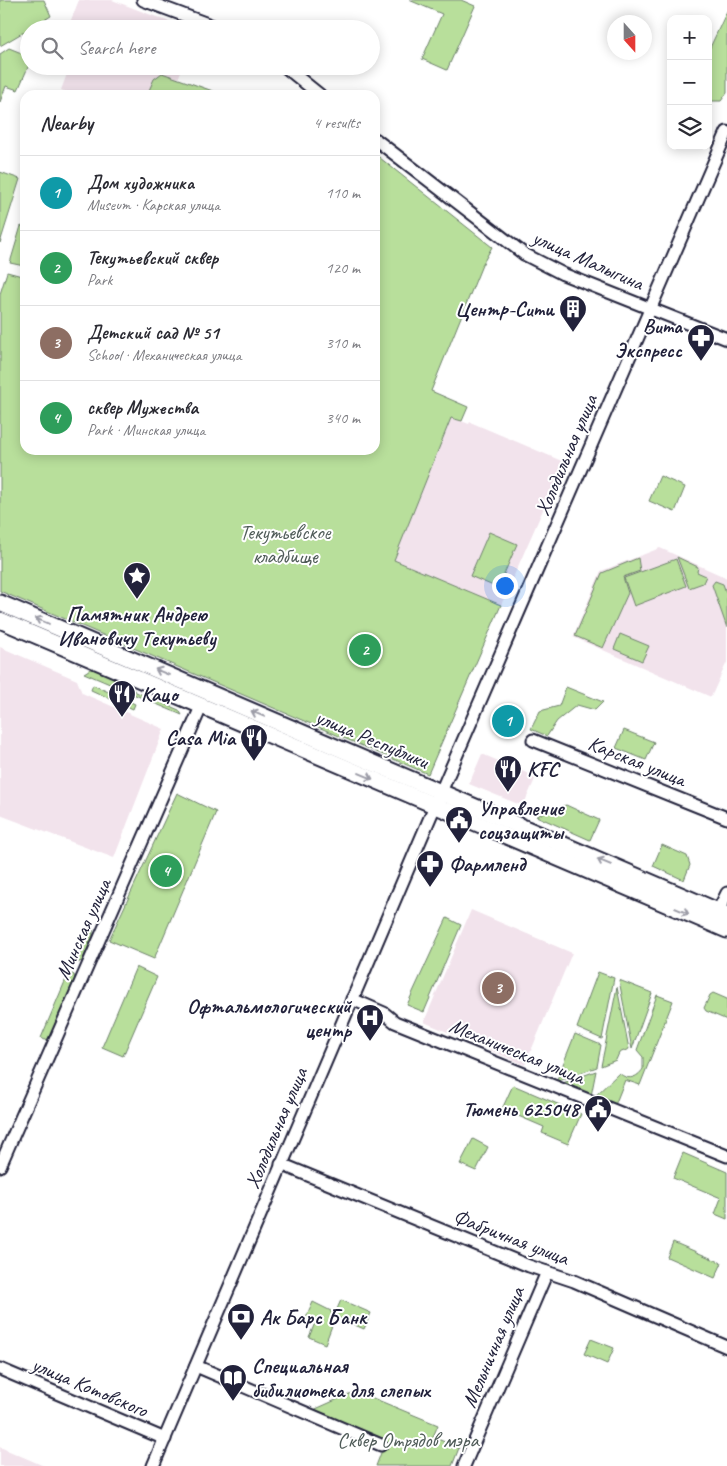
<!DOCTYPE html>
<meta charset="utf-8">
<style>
body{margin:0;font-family:Caveat,sans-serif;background:#f2f2f3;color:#2b2b33}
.controls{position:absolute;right:15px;top:15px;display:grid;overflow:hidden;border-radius:10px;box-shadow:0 2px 12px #0003}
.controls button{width:45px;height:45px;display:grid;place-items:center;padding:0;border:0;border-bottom:1px solid #e1e1e2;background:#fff;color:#2b2b33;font:25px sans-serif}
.compass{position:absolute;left:607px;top:15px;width:45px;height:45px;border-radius:50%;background:#fff;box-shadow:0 2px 12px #0003;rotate:159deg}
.you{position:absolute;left:504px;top:585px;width:18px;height:18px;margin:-12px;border:4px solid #fff;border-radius:50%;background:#1a73e8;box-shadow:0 0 0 8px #1a73e833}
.badge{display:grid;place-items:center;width:32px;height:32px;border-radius:50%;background:#0f766e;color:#fff;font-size:16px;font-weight:700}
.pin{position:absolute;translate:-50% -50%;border:2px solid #fff;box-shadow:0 1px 5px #0006}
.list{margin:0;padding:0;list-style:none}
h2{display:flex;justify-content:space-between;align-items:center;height:65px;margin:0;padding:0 20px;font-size:21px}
h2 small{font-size:16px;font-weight:400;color:#7c7c81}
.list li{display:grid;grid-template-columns:32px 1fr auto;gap:15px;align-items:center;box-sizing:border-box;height:75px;padding:0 20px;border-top:1px solid #e1e1e2}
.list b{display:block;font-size:19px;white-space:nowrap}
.list p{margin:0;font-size:16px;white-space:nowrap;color:#7c7c81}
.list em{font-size:16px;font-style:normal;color:#7c7c81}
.icon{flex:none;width:28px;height:28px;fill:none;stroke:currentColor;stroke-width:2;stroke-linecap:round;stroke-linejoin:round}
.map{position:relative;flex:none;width:727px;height:1466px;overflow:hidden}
.search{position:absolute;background:#fff;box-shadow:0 2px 12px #0003;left:20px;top:20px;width:360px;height:55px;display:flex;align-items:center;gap:12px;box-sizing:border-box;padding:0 18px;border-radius:28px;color:#7c7c81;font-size:19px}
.panel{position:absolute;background:#fff;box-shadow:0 2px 12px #0003;left:20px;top:90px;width:360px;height:365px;border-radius:15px}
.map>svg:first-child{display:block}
</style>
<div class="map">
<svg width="727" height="1466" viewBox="0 0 727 1466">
<rect width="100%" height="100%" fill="#fff"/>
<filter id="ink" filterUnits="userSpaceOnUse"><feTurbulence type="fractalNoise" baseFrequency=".02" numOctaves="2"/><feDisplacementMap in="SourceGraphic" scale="10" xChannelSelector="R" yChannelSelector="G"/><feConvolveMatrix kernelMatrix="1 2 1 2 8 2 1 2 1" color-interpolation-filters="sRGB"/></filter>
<g filter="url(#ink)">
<g fill="#f2e3ec">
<path d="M79,0H112L188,29H78L69,25Z"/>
<path d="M70,66H183L178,79L162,73L154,79L147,95H76L61,90Z"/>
<path d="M451,417L469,424L470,422L564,462L501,605L394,560Z"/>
<path d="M660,548L727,578V662L711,697L573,637L601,571Z"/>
<path d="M0,647L77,680L82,693L164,729L114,858L0,815Z"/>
<path d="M482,754L536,777L523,806L469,784Z"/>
<path d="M471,910L572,953L525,1065L424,1022Z"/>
<path d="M0,1447L44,1466H0Z"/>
</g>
<g fill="#b8df9b" stroke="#6d806b">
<path d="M0,0H44L51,16L0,46Z"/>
<path d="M409,0H461L475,6L447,70L422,59L442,14Z"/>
<path d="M727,11V93L721,101H709L708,52Z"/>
<path d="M9,48L29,56V65L18,90L6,86L0,102V54Z"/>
<path d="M162,73L224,95H147L154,79Z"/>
<path d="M375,154L492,247L482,265L431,391L468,407L462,421L451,418L394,560L501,605L428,774L0,591V294L7,272L22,276L24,266L10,263L21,226L25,228V450H375Z"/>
<path d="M0,172L20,179L0,243Z"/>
<path d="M660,476L685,487L675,512L649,501Z"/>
<path d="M489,532L517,544L498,588L470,576Z"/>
<path d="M677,557L698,567L697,572L706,576L703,583L689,588Z"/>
<path d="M638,558L640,571L623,577L628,593L603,648L575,636L602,573Z"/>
<path d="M676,559L686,586L634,606L624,578Z"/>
<path d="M715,581L723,584L727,595V628L712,585Z"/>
<path d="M620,634L649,646L642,661L614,649Z"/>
<path d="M92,668L126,683L136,692L179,710L182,715L84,673Z"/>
<path d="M93,685L135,704L133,709L91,690Z"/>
<path d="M566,687L603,702L595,710L577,705L557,721L547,736L531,729L540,711L559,706Z"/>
<path d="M624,730L654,742L646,760L616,748Z"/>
<path d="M177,793L216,812L154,959L109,940Z"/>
<path d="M566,805L599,820L590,840L536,816Z"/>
<path d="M662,845L687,856L690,865L684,880L653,866Z"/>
<path d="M447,918L461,925L424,1012L407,1005Z"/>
<path d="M89,926L93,929V935L82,961L77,963L74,961Z"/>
<path d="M136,967L157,977L123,1056L102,1047Z"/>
<path d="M69,972L74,975L75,980L50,1038L45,1040L41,1038Z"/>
<path d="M598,972L614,978L602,1039L577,1028Z"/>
<path d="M619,980L652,993L632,1049Z"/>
<path d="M617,987L629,1049L619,1053L616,1060L601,1066Z"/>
<path d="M713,993L727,999V1020L706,1011L704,1008L710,995Z"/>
<path d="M657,995L673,1001L640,1085L625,1080L615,1105L594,1097L619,1073C628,1081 637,1078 643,1069V1057L637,1050Z"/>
<path d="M575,1034L601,1045L597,1067L556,1082Z"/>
<path d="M596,1071L591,1096L560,1084Z"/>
<path d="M513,1085L581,1114L568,1144L542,1133L544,1127L502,1109Z"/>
<path d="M473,1139L488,1147L476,1171L460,1164Z"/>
<path d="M683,1153L727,1172V1219L715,1214L721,1198L673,1178Z"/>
<path d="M673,1242L722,1263L715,1278L667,1257Z"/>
<path d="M341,1300L371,1313L364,1329L334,1316Z"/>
<path d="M313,1302L331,1311L333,1323L325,1344L309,1337L315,1323L306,1318Z"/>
<path d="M591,1339L614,1348L607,1364L584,1354Z"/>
<path d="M356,1391L438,1425L433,1437L459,1448L452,1466H376L384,1445L309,1412Z"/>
</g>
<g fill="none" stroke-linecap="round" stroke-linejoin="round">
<defs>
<g id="minor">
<path d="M143,0L221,29"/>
<path d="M284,66L320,95"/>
<path d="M375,139L524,254L563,274L727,339"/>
<path d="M533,740L727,818"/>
<path d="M718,911L727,893"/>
<path d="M352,999L384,1013L395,1022L727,1156"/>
<path d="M281,1164L529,1266L574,1281L727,1347"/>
<path d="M0,1166L201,707"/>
<path d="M196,1366L381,1445"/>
<path d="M0,1369L165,1439"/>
<path d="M153,1466L449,773L727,132"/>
<path d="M464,1466L547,1272"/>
</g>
<g id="major">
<path d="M0,603L727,915"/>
<path d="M0,620L727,930"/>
</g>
</defs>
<use href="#minor" stroke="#22223b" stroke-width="15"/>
<use href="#major" stroke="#22223b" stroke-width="19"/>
<use href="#minor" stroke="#fff" stroke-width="11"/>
<use href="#major" stroke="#fff" stroke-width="15"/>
</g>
<defs><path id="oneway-shaft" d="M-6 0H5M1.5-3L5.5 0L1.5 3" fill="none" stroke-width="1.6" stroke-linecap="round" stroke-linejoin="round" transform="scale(1.25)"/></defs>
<g stroke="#9c9ca7">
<use href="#oneway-shaft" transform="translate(42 621) rotate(-157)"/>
<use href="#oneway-shaft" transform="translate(162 672) rotate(-157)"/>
<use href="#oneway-shaft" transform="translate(258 714) rotate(-157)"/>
<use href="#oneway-shaft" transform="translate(366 776) rotate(23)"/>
<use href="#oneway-shaft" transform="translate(604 862) rotate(-157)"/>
<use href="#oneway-shaft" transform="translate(682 911) rotate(23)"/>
</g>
</g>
<defs>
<symbol id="building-pin" viewBox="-11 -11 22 30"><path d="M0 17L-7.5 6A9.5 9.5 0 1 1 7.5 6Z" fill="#22223b" stroke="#fff"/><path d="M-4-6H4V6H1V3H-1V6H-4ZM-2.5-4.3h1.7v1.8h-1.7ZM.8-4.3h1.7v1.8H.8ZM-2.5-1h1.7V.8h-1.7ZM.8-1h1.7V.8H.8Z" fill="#fff"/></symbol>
<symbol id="pharmacy-pin" viewBox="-11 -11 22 30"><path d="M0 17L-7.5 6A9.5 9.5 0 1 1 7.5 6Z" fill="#22223b" stroke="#fff"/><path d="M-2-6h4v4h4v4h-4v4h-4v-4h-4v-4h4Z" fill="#fff"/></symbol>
<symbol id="sight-pin" viewBox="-11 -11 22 30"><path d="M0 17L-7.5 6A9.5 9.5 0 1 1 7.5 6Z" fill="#22223b" stroke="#fff"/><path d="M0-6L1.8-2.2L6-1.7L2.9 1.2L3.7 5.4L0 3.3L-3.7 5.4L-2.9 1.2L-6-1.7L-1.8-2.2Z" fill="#fff"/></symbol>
<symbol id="restaurant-pin" viewBox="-11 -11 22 30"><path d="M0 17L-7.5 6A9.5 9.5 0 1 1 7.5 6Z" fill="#22223b" stroke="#fff"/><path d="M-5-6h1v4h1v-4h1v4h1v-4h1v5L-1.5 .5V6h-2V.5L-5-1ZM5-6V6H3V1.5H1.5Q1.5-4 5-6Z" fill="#fff"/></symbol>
<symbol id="civic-pin" viewBox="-11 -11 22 30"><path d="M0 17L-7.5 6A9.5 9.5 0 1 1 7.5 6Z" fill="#22223b" stroke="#fff"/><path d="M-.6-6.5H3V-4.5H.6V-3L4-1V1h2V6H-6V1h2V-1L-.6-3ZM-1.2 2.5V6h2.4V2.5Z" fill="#fff"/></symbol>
<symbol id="hospital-pin" viewBox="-11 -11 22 30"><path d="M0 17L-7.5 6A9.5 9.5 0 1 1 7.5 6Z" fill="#22223b" stroke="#fff"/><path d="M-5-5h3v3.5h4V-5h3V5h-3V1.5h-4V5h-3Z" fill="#fff"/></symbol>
<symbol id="bank-pin" viewBox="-11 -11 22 30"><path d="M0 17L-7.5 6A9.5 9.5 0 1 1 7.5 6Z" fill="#22223b" stroke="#fff"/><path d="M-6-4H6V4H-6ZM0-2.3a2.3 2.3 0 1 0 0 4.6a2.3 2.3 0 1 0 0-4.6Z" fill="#fff"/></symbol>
<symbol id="library-pin" viewBox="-11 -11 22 30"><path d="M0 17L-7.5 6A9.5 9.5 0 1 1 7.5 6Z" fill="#22223b" stroke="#fff"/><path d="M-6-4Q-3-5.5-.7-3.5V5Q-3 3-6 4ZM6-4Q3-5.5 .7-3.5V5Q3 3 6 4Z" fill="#fff"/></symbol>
</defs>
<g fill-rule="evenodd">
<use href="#building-pin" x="557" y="293" width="32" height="43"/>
<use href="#pharmacy-pin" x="685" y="322" width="32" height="43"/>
<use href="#sight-pin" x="121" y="560" width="32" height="43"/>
<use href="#restaurant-pin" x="106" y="678" width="32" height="43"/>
<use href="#restaurant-pin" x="238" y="722" width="32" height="43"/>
<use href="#restaurant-pin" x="492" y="753" width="32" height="43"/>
<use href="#civic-pin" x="443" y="804" width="32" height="43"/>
<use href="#pharmacy-pin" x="414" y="848" width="32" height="43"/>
<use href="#hospital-pin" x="354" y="1002" width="32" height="43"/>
<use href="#civic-pin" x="582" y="1093" width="32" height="43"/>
<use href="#bank-pin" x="225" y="1301" width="32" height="43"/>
<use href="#library-pin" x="217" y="1362" width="32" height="43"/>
</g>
<g text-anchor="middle" stroke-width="4" stroke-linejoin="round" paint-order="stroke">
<g font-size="21" fill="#22223b" stroke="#fff">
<text transform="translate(588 260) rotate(24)" y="7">улица Малыгина</text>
<text transform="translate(566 455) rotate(-67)" y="7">Холодильная улица</text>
<text transform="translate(372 739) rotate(23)" y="7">улица Республики</text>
<text transform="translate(637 761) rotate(22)" y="7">Карская улица</text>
<text transform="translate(83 929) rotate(-66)" y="7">Минская улица</text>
<text transform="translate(517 1051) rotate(22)" y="7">Механическая улица</text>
<text transform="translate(276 1128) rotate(-67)" y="7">Холодильная улица</text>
<text transform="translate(511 1237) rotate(21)" y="7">Фабричная улица</text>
<text transform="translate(493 1347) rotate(-67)" y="7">Мельничная улица</text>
<text transform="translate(90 1387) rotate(23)" y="7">улица Котовского</text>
</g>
<g font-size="21" font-weight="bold" fill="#22223b" stroke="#fff" text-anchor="start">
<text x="554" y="316" text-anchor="end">Центр-Сити</text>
<text x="682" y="333" text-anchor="end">Вита<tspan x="682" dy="24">Экспресс</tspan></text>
<text x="137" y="621" text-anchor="middle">Памятник Андрею<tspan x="137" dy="24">Ивановичу Текутьеву</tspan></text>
<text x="141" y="701">Кацо</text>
<text x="235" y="745" text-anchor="end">Casa Mia</text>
<text x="527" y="776">KFC</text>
<text x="478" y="815">Управление<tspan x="478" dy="24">соцзащиты</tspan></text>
<text x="449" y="871">Фармленд</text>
<text x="351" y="1013" text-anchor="end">Офтальмологический<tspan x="351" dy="24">центр</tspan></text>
<text x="579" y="1116" text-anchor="end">Тюмень 625048</text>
<text x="260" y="1324">Ак Барс Банк</text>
<text x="252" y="1373">Специальная<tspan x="252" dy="24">бибилиотека для слепых</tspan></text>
</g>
<g font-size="21" fill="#4f5b58" stroke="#fff">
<text x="285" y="539">Текутьевское<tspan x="285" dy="24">кладбище</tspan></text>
<text x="408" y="1447">Сквер Отрядов мэра</text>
</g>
</g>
</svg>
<div class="controls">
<button>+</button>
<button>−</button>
<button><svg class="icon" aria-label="layers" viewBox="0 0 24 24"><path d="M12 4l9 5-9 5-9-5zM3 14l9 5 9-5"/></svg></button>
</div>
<svg class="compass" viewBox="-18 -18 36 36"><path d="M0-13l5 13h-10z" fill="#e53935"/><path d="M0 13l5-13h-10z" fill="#7c7c81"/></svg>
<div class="you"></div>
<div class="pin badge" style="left:508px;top:721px;background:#0f9aa8">1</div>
<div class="pin badge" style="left:365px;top:650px;background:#2e9e5b">2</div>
<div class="pin badge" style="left:498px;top:988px;background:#8d6e63">3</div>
<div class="pin badge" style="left:166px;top:871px;background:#2e9e5b">4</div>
<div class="search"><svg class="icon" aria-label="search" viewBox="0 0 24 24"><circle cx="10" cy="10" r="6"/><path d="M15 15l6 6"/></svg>Search here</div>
<section class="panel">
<h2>Nearby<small>4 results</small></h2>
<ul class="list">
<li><span class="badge" style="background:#0f9aa8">1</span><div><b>Дом художника</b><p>Museum · Карская улица</p></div><em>110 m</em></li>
<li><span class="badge" style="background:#2e9e5b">2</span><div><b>Текутьевский сквер</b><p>Park</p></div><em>120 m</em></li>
<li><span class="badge" style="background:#8d6e63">3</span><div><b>Детский сад № 51</b><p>School · Механическая улица</p></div><em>310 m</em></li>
<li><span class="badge" style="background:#2e9e5b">4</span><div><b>сквер Мужества</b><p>Park · Минская улица</p></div><em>340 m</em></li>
</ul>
</section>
</div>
